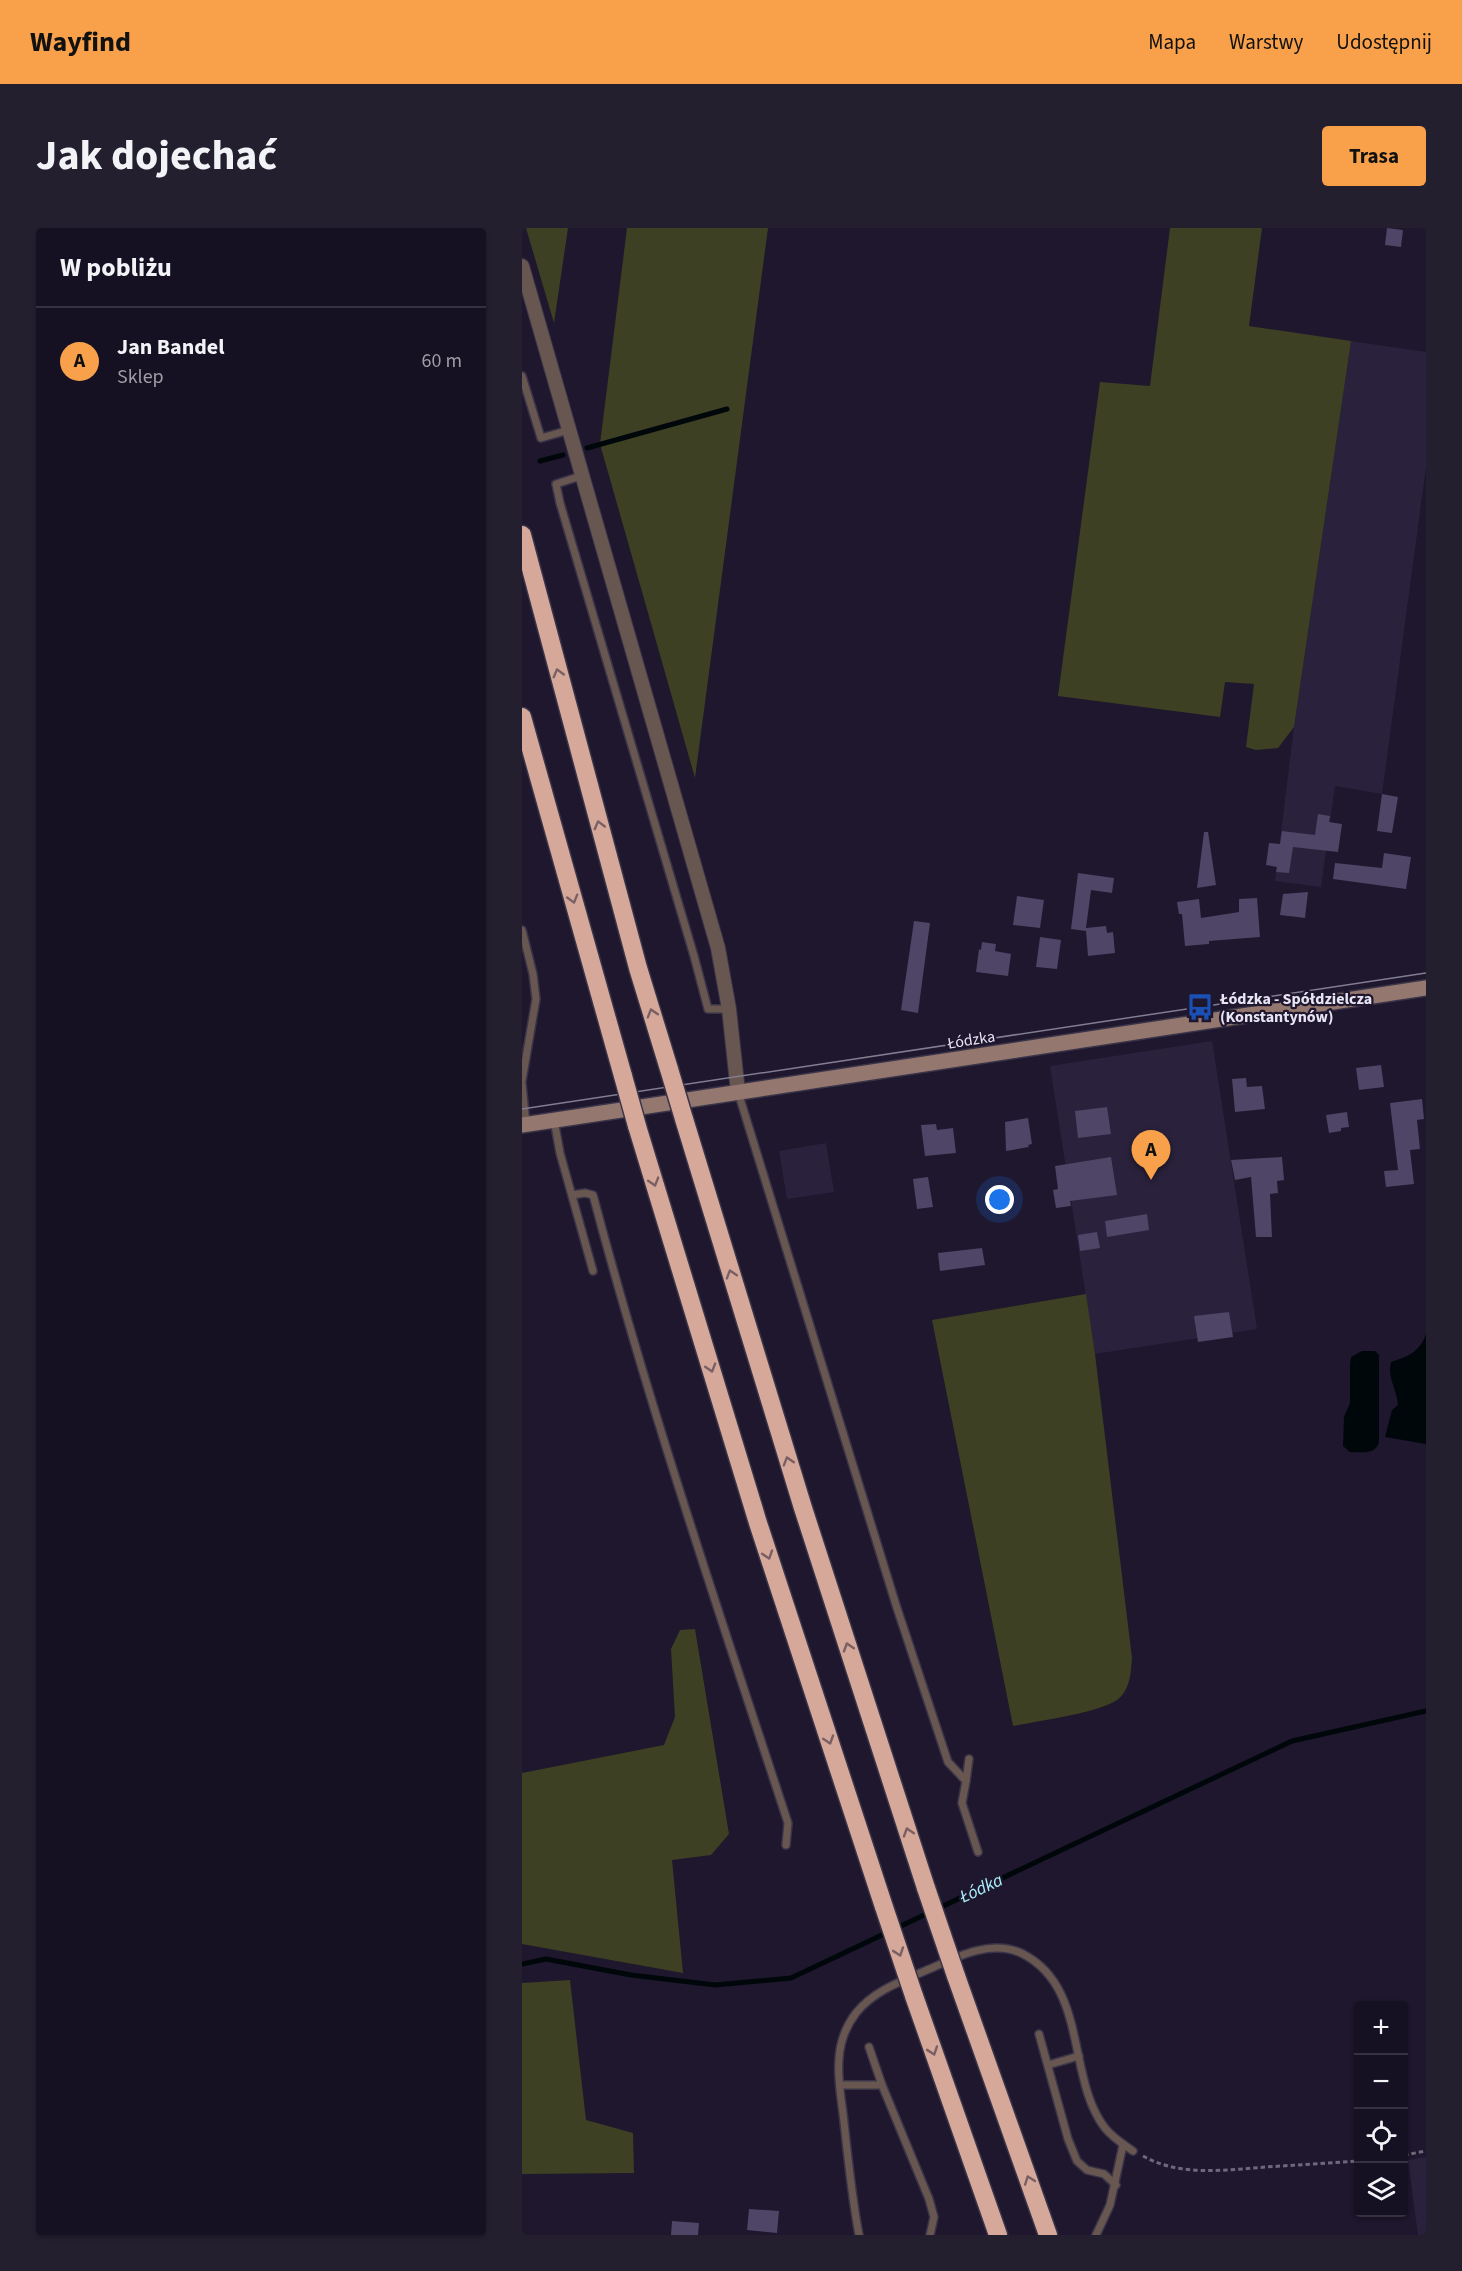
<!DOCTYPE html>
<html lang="pl">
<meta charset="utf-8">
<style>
body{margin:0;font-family:"Source Sans 3",sans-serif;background:#231f2f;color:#f1f3f6}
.controls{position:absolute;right:18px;bottom:18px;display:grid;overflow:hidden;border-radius:6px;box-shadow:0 2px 4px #0004}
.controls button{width:54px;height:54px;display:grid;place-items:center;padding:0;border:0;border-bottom:2px solid #353140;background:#161122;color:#f1f3f6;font:30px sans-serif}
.you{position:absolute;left:478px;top:972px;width:21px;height:21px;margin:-15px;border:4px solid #fff;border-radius:50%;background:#1a73e8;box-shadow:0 0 0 9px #1a73e833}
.badge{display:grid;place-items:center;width:39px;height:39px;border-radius:50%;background:#f8a14a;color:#111;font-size:20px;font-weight:700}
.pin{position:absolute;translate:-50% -50px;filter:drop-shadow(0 2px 3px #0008)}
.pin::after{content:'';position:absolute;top:32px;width:21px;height:18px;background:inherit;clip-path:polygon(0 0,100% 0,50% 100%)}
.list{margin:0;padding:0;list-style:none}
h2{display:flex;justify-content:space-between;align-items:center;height:78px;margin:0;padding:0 24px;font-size:26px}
h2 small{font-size:20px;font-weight:400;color:#9e9da5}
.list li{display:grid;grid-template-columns:39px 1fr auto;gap:18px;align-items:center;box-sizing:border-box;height:108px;padding:0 24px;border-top:2px solid #353140}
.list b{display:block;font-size:22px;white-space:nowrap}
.list p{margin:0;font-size:20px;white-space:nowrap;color:#9e9da5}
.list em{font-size:20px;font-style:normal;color:#9e9da5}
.icon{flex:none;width:33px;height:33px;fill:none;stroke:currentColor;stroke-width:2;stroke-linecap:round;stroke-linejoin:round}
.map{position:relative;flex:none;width:904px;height:2007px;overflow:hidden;border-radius:6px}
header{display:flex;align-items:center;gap:36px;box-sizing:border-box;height:84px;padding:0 30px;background:#f8a14a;color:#111}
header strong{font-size:28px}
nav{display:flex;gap:33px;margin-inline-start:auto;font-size:21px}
.intro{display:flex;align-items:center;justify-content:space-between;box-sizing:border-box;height:144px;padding:0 36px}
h1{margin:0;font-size:42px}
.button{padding:15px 27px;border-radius:6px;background:#f8a14a;color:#111;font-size:21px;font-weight:700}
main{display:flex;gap:36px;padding:0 36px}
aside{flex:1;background:#161122;border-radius:6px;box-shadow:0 2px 4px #0004}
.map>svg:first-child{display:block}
</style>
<header>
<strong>Wayfind</strong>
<nav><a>Mapa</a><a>Warstwy</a><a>Udostępnij</a></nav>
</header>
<div class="intro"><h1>Jak dojechać</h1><a class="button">Trasa</a></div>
<main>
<aside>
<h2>W pobliżu<small></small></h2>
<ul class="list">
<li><span class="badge">A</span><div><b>Jan Bandel</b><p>Sklep</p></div><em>60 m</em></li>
</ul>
</aside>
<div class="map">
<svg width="904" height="2007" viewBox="0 0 904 2007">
<rect width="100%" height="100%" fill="#1e172d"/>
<g fill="#2a223d">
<path d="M829,113L904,124V239L860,566L813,558L799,659L753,653L772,499Z"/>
<path d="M690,813L735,1101L573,1126L528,838Z"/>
<path d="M304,915L312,964L265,971L257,923Z"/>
<path d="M904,1929V2007H896L886,1932Z"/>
</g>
<g fill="#3d4022">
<path d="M4,0H46L32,95Z"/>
<path d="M105,0H246L173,550L78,216Z"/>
<path d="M648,0H740L727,98L829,113L772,499L756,520L734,522L724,519L732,456L703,454L698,489L536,468L578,154L628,158Z"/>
<path d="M564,1066L573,1126L610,1430C609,1444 608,1463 595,1472C576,1485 516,1493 491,1498L410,1092Z"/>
<path d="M173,1401L207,1606L189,1627L150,1632L161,1745L0,1716V1545L142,1517L153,1489L149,1421L158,1402Z"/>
<path d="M48,1752L64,1892L111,1905L112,1945L0,1946V1755Z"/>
</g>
<g fill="#00070b">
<path d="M904,1106V1216L863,1209L870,1182L876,1177C875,1161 865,1150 869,1134C885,1129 898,1124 904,1106Z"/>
<path d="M840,1123H853L857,1127V1214C854,1227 839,1224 828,1224L821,1218L822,1189L828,1175V1137L829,1129Z"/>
</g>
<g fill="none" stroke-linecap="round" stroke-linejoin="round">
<g stroke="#00070b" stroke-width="5">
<path d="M65,220L205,181"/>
<path d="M18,233L41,227"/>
<path d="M0,1736L24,1731L109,1747L193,1757L269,1750L770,1513L904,1483"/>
</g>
</g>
<g fill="#4e4567">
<path d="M865,0L881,2L879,19L863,17Z"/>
<path d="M860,566L876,569L870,605L855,603Z"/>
<path d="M796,586L808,588L807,594L820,596L816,624L771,619L767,645L754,644L755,639L744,637L747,615L758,616L760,603L793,607Z"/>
<path d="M682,604H686L694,657L675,660Z"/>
<path d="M862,625L889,629L884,661L811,651L813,635L860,640Z"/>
<path d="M556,645L592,650L590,665L569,662L564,700L584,698L585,705L591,704L593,725L566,728L564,703L549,701Z"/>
<path d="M786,664L783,690L758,687L761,666Z"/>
<path d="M495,668L522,672L518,700L491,697Z"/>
<path d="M735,670L738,709L687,713V716L663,718L660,686H657L655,674L677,671L679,690L717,684V671Z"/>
<path d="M392,693L408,695L396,785L379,782Z"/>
<path d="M518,709L539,712L535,741L514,739Z"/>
<path d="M460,714L474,716L473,723L489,726L486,748L454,744L457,721L459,722Z"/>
<path d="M859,837L862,859L837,862L834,840Z"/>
<path d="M724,850L725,859L740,858L743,881L713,884L710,851Z"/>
<path d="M900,871L902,891L895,892L898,921L888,922L892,956L864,959L862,943L876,942L868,875Z"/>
<path d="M585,879L589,906L556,910L553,883Z"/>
<path d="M825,884L827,899L819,900V903L807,905L804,887Z"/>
<path d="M506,890L510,916L506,917L507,919L484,923L483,894Z"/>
<path d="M414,896L415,902L431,900L434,925L403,928L399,897Z"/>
<path d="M589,929L595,967L548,973L549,978L534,980L531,962L536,961L533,938Z"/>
<path d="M760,929L762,952L755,953L756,965L748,966L750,1009H734L729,949L713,952L709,932Z"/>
<path d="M406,949L411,979L395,981L391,951Z"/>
<path d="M625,986L627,1002L585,1009L583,993Z"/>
<path d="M575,1004L578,1020L558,1023L556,1007Z"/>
<path d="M460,1020L463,1037L418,1043L416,1025Z"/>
<path d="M707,1084L711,1109L676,1114L672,1088Z"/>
<path d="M227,1981L257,1983L255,2005L225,2002Z"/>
<path d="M150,1993L177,1995L176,2007H149Z"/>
</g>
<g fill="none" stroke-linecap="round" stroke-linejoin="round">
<defs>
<g id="lane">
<path d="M0,148L19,210L47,202"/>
<path d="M59,248L34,256L38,275L172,728L186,781H207"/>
<path d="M0,702L11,746L14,771L0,853"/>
<path d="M0,856L4,896"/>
<path d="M216,864L374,1377L426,1534L444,1553L440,1575L456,1624"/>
<path d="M32,892L38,925L71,1043"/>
<path d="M50,967L63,965L71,967C127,1179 198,1387 266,1595L264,1617"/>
<path d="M444,1553L447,1531"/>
<path d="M517,1806L546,1911L555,1933L565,1942L582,1946L594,1957"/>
<path d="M347,1819L360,1857"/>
<path d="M526,1837L557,1828"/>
<path d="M318,1857H360L407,1971L412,1989L408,2007"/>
<path d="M337,2007C330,1970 326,1932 322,1894C320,1874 315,1852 317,1831C318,1814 324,1798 334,1785C353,1761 385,1751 412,1739C438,1727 470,1712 499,1725C567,1758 544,1850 583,1900C591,1910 601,1916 611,1923"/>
<path d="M574,2007L588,1977L601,1917"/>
</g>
<path id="street" d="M0,38L196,720L207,781L216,864"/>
<path id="secondary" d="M0,897L904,760"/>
<g id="highway">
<path d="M0,307L116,740L147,841"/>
<path d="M0,489L101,848"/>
<path d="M162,891L281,1280L404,1660"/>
<path d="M115,898L236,1295L362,1679"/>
<path d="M434,1748L526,2007"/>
<path d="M392,1768L476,2007"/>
</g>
</defs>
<use href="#lane" stroke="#3a3449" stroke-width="10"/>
<use href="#street" stroke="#3a3449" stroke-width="16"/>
<use href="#secondary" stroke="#3a3449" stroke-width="18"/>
<use href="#highway" stroke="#3a3449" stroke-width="21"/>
<g stroke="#6e687c" stroke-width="3" stroke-dasharray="4.5 3" stroke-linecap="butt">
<path d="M882,1927L904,1923"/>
<path d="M621,1928C658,1949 703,1942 744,1939C775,1937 806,1935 836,1933"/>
</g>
<use href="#lane" stroke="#685650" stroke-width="7"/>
<use href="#street" stroke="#685650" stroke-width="14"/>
<use href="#secondary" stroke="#94776e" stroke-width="15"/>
<use href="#highway" stroke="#d5a89a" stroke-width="18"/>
<path stroke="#827d90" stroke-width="1.5" d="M0,881L904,745"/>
<defs>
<g id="highway-bridge">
<path d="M147,841L162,891"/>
<path d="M101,848L115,898"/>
<path d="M404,1660L434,1748"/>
<path d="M362,1679L392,1768"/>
</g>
</defs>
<use href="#highway-bridge" stroke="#3a3449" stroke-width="21" stroke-linecap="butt"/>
<use href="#highway-bridge" stroke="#d5a89a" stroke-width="18"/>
</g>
<defs><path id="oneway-chevron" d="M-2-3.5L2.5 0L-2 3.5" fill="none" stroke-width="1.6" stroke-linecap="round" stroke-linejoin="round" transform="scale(1.5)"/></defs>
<g stroke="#7a6064">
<use href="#oneway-chevron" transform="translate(36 445) rotate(-105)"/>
<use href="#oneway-chevron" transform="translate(77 597) rotate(-105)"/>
<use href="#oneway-chevron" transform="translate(51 671) rotate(74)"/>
<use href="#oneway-chevron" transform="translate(130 785) rotate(-107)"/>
<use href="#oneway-chevron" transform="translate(132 954) rotate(73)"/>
<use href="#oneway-chevron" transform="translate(209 1046) rotate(-107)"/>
<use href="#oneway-chevron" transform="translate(189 1140) rotate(73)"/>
<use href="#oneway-chevron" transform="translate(266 1233) rotate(-107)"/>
<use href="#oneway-chevron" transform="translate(246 1327) rotate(72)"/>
<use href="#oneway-chevron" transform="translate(326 1419) rotate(-108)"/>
<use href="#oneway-chevron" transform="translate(307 1512) rotate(72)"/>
<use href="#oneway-chevron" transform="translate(386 1604) rotate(-108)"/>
<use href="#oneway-chevron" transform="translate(377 1724) rotate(71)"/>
<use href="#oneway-chevron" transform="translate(411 1823) rotate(71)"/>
<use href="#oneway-chevron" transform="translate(507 1952) rotate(-110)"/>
</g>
<defs>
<symbol id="bus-bare" viewBox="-9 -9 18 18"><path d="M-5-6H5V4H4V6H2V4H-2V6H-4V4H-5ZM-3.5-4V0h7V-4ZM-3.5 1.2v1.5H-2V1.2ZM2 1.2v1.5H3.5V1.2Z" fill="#1a4fb4" stroke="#1e172d" stroke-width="2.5" paint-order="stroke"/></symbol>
</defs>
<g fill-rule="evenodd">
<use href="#bus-bare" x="659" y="760" width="38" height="38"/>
</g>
<g text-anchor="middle" stroke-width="4.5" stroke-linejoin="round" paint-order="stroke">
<g font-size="16" font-weight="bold" fill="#e7e4f3" stroke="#1e172d" text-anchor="start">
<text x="698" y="776">Łódzka - Spółdzielcza<tspan x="698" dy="18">(Konstantynów)</tspan></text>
</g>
<g font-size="16" fill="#e7e4f3" stroke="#1e172d">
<text transform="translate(449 811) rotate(-9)" y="6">Łódzka</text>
</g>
<g font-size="18" font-style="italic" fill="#abeffc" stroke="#1e172d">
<text transform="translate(459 1660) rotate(-25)" y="6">Łódka</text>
</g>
</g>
</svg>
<div class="controls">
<button>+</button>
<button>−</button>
<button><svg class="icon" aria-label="locate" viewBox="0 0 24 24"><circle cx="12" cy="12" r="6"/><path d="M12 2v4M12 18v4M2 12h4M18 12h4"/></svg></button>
<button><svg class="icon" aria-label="layers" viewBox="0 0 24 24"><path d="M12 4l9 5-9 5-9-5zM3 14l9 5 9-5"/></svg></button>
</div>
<div class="you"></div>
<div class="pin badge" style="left:629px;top:952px">A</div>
</div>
</main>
